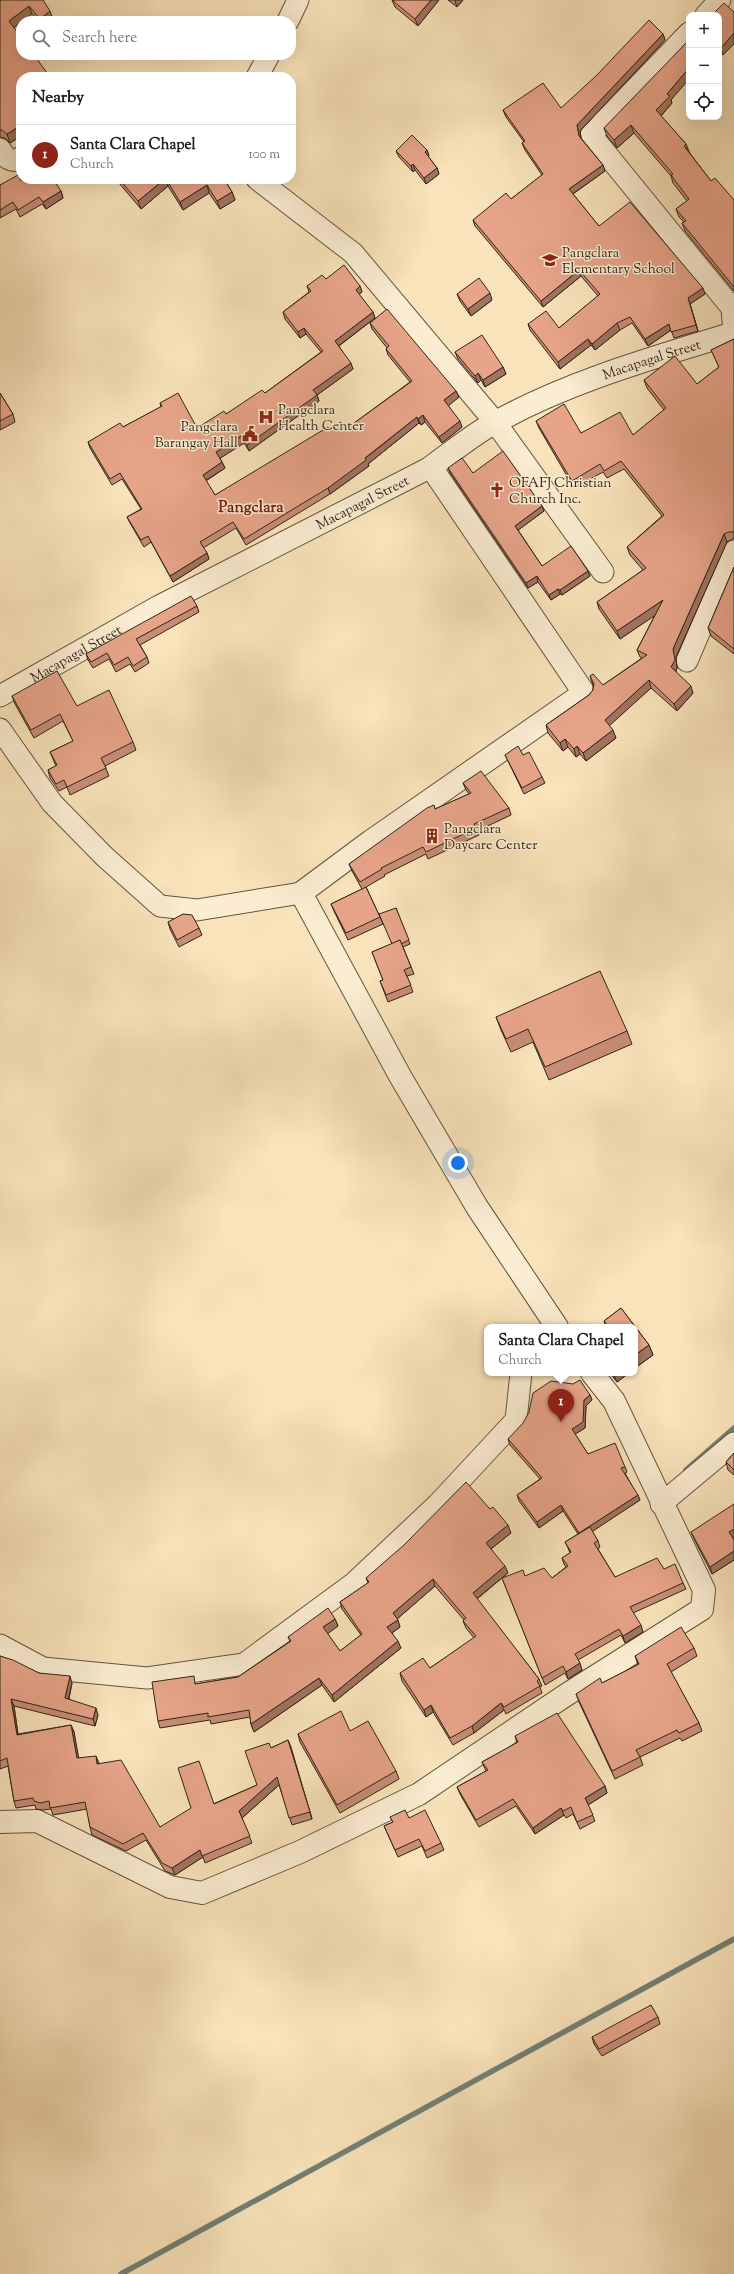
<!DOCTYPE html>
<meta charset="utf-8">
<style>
body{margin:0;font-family:"Sorts Mill Goudy",serif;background:#f6f6f6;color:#222}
.controls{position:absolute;right:12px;top:12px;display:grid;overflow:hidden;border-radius:8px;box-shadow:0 4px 16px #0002}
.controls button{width:36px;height:36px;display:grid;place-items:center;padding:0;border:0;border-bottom:1px solid #e0e0e0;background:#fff;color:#222;font:20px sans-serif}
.you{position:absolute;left:458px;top:1163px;width:14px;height:14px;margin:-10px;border:3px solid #fff;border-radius:50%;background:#1a73e8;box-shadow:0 0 0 6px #1a73e833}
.badge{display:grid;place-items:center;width:26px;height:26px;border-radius:50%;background:#8f2418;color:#fff;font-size:13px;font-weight:700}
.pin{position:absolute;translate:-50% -33px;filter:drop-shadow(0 1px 2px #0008)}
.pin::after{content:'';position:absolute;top:21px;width:14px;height:12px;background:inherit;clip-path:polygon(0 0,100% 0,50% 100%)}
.popup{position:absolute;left:484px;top:1324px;width:154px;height:52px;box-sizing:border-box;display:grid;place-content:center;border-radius:8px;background:#fff;filter:drop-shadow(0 1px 3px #0005);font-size:13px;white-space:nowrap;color:#767676}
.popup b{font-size:15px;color:#222}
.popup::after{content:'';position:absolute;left:50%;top:100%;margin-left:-8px;border:8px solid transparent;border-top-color:#fff}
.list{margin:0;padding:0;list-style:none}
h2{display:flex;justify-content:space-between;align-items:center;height:52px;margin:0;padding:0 16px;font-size:17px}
h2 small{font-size:13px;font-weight:400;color:#767676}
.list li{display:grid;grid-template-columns:26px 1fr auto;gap:12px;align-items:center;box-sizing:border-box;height:60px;padding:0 16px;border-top:1px solid #e0e0e0}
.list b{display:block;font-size:15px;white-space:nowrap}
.list p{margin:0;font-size:13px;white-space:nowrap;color:#767676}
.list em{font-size:13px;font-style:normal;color:#767676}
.icon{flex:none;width:22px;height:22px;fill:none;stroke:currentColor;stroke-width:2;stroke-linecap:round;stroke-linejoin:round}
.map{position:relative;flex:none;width:734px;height:2274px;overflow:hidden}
.search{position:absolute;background:#fff;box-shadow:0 4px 16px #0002;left:16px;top:16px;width:280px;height:44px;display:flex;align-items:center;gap:10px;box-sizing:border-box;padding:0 14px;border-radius:16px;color:#767676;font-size:15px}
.panel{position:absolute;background:#fff;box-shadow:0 4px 16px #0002;left:16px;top:72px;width:280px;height:112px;border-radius:16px}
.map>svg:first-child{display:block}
</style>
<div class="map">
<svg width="734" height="2274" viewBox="0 0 734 2274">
<rect width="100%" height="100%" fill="#f9e3ba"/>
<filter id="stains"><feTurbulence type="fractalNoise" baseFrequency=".005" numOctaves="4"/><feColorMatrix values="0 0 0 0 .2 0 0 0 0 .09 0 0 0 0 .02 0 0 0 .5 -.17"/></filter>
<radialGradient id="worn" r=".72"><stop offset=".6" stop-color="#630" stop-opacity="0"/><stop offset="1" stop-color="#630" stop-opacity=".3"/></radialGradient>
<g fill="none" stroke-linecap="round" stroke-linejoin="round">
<g stroke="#738077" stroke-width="5.5">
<path d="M686,1470L734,1428"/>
<path d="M121,2274L734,1939"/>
</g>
<defs>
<g id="minor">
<path d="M706,15L720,0"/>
<path d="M288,21L298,0"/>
<path d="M689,33L591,135L732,308L734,333"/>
<path d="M257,77L269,55"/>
<path d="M0,149C5,157 12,165 21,157"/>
<path d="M257,179L353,253L495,422L603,572"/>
<path d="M687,661L734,551"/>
<path id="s1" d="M0,696L159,606L431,467"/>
<path d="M0,729L52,803L105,857L160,906L197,910L301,893"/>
<path d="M661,1504L734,1443"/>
<path d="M0,1645L43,1668L147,1678L244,1664L354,1583L438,1504L516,1420L521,1373"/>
</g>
<g id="tertiary">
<path id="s2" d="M557,1327L477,1207L400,1076L301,893L371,841L584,693L431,467C452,452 473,434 496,422C570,381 653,358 734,333"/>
<path d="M0,1822L37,1821L170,1887L202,1893L300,1852L419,1794L566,1695L702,1609L704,1590L614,1401L592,1373"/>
</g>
</defs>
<use href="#minor" stroke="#635440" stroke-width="23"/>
<use href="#tertiary" stroke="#635440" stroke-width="24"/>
<use href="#minor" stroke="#fbedd2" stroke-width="21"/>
<use href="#tertiary" stroke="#fbedd2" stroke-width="22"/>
</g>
<g fill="#c78d76" stroke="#312518">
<path d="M0,0H43L53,19L50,21H38L32,14L21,21V22L14,28L21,77V136L10,143L5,138L0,137Z"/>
<path d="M392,0H439L418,26L395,7Z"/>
<path d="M448,0H463L457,7Z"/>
<path d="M719,15L723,55L719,51Z"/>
<path d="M663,34L665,40L580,131L581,138L603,165L605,171L573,194L599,226L705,294L690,304L698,331L674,338L671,330L648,346L632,323L620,330L595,350L591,345L560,369L530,330L528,324L559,328L598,296L581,276L543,307L475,226L473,220L511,199L542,175L525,150L522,143L524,142L506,117L503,110L561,108Z"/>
<path d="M671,100L672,103L661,116L686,144L689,152L711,181L734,200V291L685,231L682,223L684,222L679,217L676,209L687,201L673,183L671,176L634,133L617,148L607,136L604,128Z"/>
<path d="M427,150L429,156H428L437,168L439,174L426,184L415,170L413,172L399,157L396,151Z"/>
<path d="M118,179H224L232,192L235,200L220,209L209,193L183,210L168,186L141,209L119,183Z"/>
<path d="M21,181L61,191L63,198L46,209L42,204L20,217L16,209L0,218V185Z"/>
<path d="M326,279L360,286L362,292L359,295L373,312L375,318L339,346L353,369L317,395L319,401L249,451L244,443L220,458L225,468L206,481L215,495L330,429H346L410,382L388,355L386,349L387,348L372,329L370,323L456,391L459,397L448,405L462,427L442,443L425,422L421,425L419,423L368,464L369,466L330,494L246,545L236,528L203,548L207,553L209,559L173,582L151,542L144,547L130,523L127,517L141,509L122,479L112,485L90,448L88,442L123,427L161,407L160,403L197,428L226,414L265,393L321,352L306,334L300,338L285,319L283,312L309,292L307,286Z"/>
<path d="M457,294L492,300L471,316L460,301Z"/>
<path d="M734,339V539H732L727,542L676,657L677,668L676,672L693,693L677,711L651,688L609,725L616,738L586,761L580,754L576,757L568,747L563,751L548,733L546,725L589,695L593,690V685L590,676L603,685L642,658L640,657L637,650L655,615L620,639L599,609L597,602L643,570L630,555L627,547L662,516L624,469L607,478L603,472L574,488L539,428L536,421L581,433L633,435L664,410L647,388L644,380L697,384L719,367L711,350Z"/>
<path d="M455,352L503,367L506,374L485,387L481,380L478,383L458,359Z"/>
<path d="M0,393L13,414L15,422L0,430Z"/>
<path d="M448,468L473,473L542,506L544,511L518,530L542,566L588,571L590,576L562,595L560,594L551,600L538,582L528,588L450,473Z"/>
<path d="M734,567V654L711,636L708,628Z"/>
<path d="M197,606L199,612L140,645L147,657L149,663L135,672L130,664L116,672L109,659L93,668L88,660L86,654Z"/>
<path d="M12,696L77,706L133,742L136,750L105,766L109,776L70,795L67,787L59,791L50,778L48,770L56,766L50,752L73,741L63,721L34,738L15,704Z"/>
<path d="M505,755H523L542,777L545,783L524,794L508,761Z"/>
<path d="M463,783L509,808L511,815L477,831L479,835L428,859L426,854L384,875L385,876L366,887L380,917L383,924L348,940L334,911L331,904L362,889L352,871L349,864L435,809L469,794L466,790Z"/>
<path d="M396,908L410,944L403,947L414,974L407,976L413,992L388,1002L380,981L383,980L372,952L392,944Z"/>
<path d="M168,922L199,928L202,935L179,947L170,929Z"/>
<path d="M496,1017L627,1031L632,1044L549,1080L533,1042L511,1052L501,1030Z"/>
<path d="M621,1308L649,1345L653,1355L635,1368V1327H606L604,1321Z"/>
<path d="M610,1373H629L617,1382Z"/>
<path d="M590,1395L592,1400L586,1406L585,1428L575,1434L588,1454L625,1467L627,1472L625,1473L640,1500L592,1531L598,1541L600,1547L598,1549L615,1577L664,1569L683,1583L686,1589L633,1613L643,1632L625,1643L621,1635L578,1660L582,1670L568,1679L565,1673L545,1685L502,1578L525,1576L552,1578L566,1567L564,1564L562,1558L570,1553L568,1548L565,1542L578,1534L563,1511L539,1528L519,1501L517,1495L540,1479L510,1445L508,1439Z"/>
<path d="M734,1453V1475L728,1470L726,1462Z"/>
<path d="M691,1532L733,1538L734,1540V1560L712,1574L694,1539Z"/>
<path d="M511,1533L491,1549L508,1573L477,1599L539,1679L542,1686L540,1687L542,1693L506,1714L504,1710L474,1733L453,1745L433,1712L426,1717L402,1681L400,1673L430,1668L474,1638L466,1628L463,1621L464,1620L435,1586L397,1619L400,1627L392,1633L401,1648L334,1702L322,1685L254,1732L251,1724L250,1717L211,1724L210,1720L160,1728L158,1721L196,1684L238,1677L290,1641L288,1637L335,1619L338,1626L327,1633L340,1651L361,1635L342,1609L340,1602L368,1583L366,1578Z"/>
<path d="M694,1648L697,1656L671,1672L699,1723L702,1731L682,1741L680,1738L640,1757L643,1765L615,1779L579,1702L576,1694L602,1683L638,1665L635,1656Z"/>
<path d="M0,1656L39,1673L72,1683L69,1699L98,1715L95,1726L14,1706L18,1734L71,1725L74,1732L78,1758L99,1763L160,1827L257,1785L271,1748L288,1740L312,1819L292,1825L279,1785L242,1818L252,1843L205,1863L203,1857L175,1875L165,1871L146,1840L126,1851L92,1835L90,1827L87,1809L53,1815L51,1809L43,1810L36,1809L35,1805L16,1808L14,1801L8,1766L0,1769Z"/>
<path d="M350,1731L396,1771L399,1779L340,1813L300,1742L298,1734Z"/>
<path d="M515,1736L605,1786L607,1793L588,1805L595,1821L580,1829L573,1814L566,1818L564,1815L535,1834L516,1806L479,1827L460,1794L457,1787L486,1771L482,1762L517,1743Z"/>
<path d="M390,1817L409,1818L441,1843L444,1850L427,1858L422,1846L398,1857L384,1826L393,1822Z"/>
<path d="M658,2017L660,2024L602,2056L594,2044L592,2037Z"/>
</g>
<g fill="#a27360" stroke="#312518">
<path d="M431,0H439L418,26L415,19Z"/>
<path d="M455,0H463L457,7L455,1Z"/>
<path d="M29,6L32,14L23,21H21V22L12,29L9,21Z"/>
<path d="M50,11L53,19L50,21H40V19Z"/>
<path d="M734,33V44L723,55L721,48Z"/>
<path d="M663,34L665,40L580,131L582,143L579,136L577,125Z"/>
<path d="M689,68V79L671,100L672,103L659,118L656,110L667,94Z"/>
<path d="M631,125L634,133L617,148L614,140Z"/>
<path d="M20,126L21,128V136L10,143L7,134Z"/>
<path d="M686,144L689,152L684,146Z"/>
<path d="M427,150L429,156L427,158L425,152Z"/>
<path d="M413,164L415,170L413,172L411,166Z"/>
<path d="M603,165L605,171L571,195L569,189Z"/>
<path d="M437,168L439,174L426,184L424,178Z"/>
<path d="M165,179H166L168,186L141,209L138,201Z"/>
<path d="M207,185L209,193L183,210L180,202Z"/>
<path d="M61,191L63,198L46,209L43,202Z"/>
<path d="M232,192L235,200L220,209L217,201Z"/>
<path d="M579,270L581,276L543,307L541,301Z"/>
<path d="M360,286L362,292L358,296L356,290Z"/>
<path d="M703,288L705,294L690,304L698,331L688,298Z"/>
<path d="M490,293L492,300L471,316L468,309Z"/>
<path d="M373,312L375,318L337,347L335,341Z"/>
<path d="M617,323L620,330L595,350L592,344Z"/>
<path d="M669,324L671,330L648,346L645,339Z"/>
<path d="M304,328L306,334L300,338L298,332Z"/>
<path d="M588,339L591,345L560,369L558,362Z"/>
<path d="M351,363L353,369L317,395L319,401L249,451L247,445L313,390Z"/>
<path d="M503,367L506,374L485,387L483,380Z"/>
<path d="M478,373L481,380L478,383L475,376Z"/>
<path d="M456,391L459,397L447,407L444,400Z"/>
<path d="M423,415L425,422L421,425L418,419Z"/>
<path d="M417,417L419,423L368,464L369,466L330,494L328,488Z"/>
<path d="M460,421L462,427L442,443L439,437Z"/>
<path d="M241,436L244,443L219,459L216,452Z"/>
<path d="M222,462L225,468L205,481L203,475Z"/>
<path d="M542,506L544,511L517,531L515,526Z"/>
<path d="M724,534L727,542L676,657L677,668L674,675L671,667L673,649Z"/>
<path d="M207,553L209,559L173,582L170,576Z"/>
<path d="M588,571L590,576L562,595L560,590Z"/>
<path d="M537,576L538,582L528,588L526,583Z"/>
<path d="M558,589L560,594L551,600L549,595Z"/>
<path d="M663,600L666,608L620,639L617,631Z"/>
<path d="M649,680L651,688L608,727L605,720Z"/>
<path d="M691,686L693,693L677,711L674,704Z"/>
<path d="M613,730L616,738L586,761L583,753Z"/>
<path d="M565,739L568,747L563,751L560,743Z"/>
<path d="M577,746L580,754L576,757L574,749Z"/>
<path d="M649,1345L653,1355L635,1368V1355Z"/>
<path d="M613,1373H629L617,1382Z"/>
<path d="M590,1395L592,1400L586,1406L585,1428L574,1435L572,1429L584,1400Z"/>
<path d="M638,1495L640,1500L581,1539L579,1533Z"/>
<path d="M561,1505L563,1511L539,1528L537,1522Z"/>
<path d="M508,1525L511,1533L488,1551L486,1543Z"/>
<path d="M734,1529V1538L731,1539L729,1532Z"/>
<path d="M734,1551V1560L712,1574L710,1567Z"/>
<path d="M505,1566L508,1573L475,1600L473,1593Z"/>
<path d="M433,1579L435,1586L396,1620L393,1613Z"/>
<path d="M335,1619L338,1626L326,1635L323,1627Z"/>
<path d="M398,1620L400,1627L390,1634L387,1627Z"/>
<path d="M641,1625L643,1632L625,1643L623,1636Z"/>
<path d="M398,1641L401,1648L334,1702L332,1695Z"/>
<path d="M580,1663L582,1670L568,1679L566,1672Z"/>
<path d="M70,1676L72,1683L67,1705L65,1698Z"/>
<path d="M319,1678L322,1685L254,1732L251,1724Z"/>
<path d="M11,1699L14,1706L19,1742L17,1735Z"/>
<path d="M501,1703L504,1710L474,1733L472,1726Z"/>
<path d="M431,1705L433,1712L426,1717L424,1710Z"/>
<path d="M96,1708L98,1715L95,1726L93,1719Z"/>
<path d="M71,1725L74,1732L80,1765L77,1758Z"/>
<path d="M288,1740L291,1747L312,1819L310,1812Z"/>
<path d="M96,1756L99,1763V1771L97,1764Z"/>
<path d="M277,1777L280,1784L242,1818L239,1811Z"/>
<path d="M605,1786L607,1793L588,1805L585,1798Z"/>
<path d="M561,1808L564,1815L535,1834L533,1828Z"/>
<path d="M200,1850L203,1857L175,1875L172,1868Z"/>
</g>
<g fill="#e7a489" stroke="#312518">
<path d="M0,0H43L50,11L40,19L29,6L9,21L21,37V55H34L50,77H21V127L20,126L7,134L2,130H0Z"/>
<path d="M394,0H431L415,19L393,1Z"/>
<path d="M724,3L734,12V33L721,48L719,46V15H712Z"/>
<path d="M649,20L663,34L577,125L579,136L603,165L569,189L599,226L630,202L703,288L688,298L696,325L671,332L669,324L645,339L630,317L617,323L592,344L588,339L558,362L528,324L546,311L559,328L600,294L579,270L541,301L473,220L506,193L511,199L543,174L522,143L525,141L503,110L543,83L561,108L597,75Z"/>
<path d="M689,40V68L667,94L670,96L656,110L686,144L684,146L711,181L715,178L734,200V287L682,223L686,221L676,209L689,199L671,175L673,174L631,125L614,140L604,128Z"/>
<path d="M412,135L427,150L425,152L437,168L424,178L413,164L411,166L396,151Z"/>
<path d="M18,175L21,181L24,179H53L61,191L43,202L39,197L18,210L13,202L0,210V185Z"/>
<path d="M119,179H165L138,201Z"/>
<path d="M166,179H224L232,192L217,201L207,185L180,202Z"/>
<path d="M344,265L360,286L356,290L373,312L335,341L351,363L313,390L317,395L247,445L241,436L216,452L222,462L203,475L215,495L328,427L330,429L341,422L346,429L412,381L386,349L389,346L370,323L387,309L456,391L444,400L460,421L439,437L423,415L418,419L417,417L365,458L366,460L328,488L244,539L233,522L200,542L207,553L170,576L148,536L141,540L127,517L142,509L120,473L110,479L88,442L120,423L123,427L162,406L160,403L178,393L197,428L224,411L226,414L262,390L265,393L323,351L304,328L298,332L283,312L311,291L307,286L322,275L326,279Z"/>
<path d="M479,278L490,293L468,309L457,294Z"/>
<path d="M482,335L503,367L483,380L478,373L475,376L455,352Z"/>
<path d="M734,339V532H729L724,534L673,649L675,660L671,667L691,686L674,704L649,680L605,720L613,730L583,753L577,746L574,749L565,739L560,743L546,725L589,695L593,690L594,684L590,676L593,674L603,685L647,655L637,650L663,600L617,631L597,602L646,568L627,547L664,515L621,461L604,471L600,464L572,481L536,421L564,404L581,433L620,412L633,435L666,408L644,380L675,356L697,384L719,367L711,350Z"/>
<path d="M0,393L13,414L0,421Z"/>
<path d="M503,451L542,506L515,526L542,566L571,546L588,571L560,590L558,589L549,595L537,576L526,583L448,468L462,458L473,473Z"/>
<path d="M734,567V649L708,628Z"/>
<path d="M191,596L197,606L136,639L147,657L133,666L128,657L114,665L107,653L91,662L86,654Z"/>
<path d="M57,671L77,706L109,690L133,742L101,758L106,768L67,787L64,780L56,784L48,770L57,765L50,752L73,741L60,714L31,730L12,696Z"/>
<path d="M518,746L523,755L529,752L542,777L522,788L505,755Z"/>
<path d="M481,771L509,808L474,824L476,828L426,852L423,847L381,868L382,869L360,882L349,864L427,808L434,805L435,809L471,793L463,783Z"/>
<path d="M366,887L380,917L346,933L331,904Z"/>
<path d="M396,908L409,940L401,944L400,940L392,944L379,914Z"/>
<path d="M183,914L192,915L199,928L177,940L168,922Z"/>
<path d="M400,940L411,967L404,970L411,985L386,995L380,981L383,980L372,952Z"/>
<path d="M600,971L627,1031L545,1067L528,1029L506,1039L496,1017Z"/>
<path d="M621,1308L649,1345L635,1355V1327H609L604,1321Z"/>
<path d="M580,1380L590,1395L584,1400L583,1422L572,1429L588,1454L615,1443L625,1467L621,1468L638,1495L579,1533L561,1505L537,1522L517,1495L542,1478L508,1439L523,1423L529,1412L533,1393L551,1381L573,1384Z"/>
<path d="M734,1453V1470L726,1462Z"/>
<path d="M466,1482L490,1509L493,1507L508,1525L486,1543L505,1566L473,1593L539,1679L537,1681L540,1686L504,1707L501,1703L472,1726L450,1738L431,1705L424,1710L400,1673L423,1658L430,1668L476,1636L463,1621L466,1618L433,1579L393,1613L398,1620L387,1627L398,1641L332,1695L319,1678L251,1724L249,1710L208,1717V1713L158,1721L152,1682L194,1676L195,1684L238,1677L291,1641L288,1637L328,1608L335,1619L323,1627L340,1651L362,1634L340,1602L369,1582L366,1578L404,1545Z"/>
<path d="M734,1504V1529L729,1532L734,1540V1551L710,1567L691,1532Z"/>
<path d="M590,1527L598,1541L594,1543L615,1577L657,1558L664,1569L675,1564L683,1583L630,1607L641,1625L623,1636L619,1629L575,1654L580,1663L566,1672L563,1666L542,1678L502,1578L523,1570L525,1576L544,1568L552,1578L568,1566L562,1558L571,1552L565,1542Z"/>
<path d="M681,1627L694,1648L667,1664L699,1723L679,1733L677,1730L636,1750L640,1757L612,1771L576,1694L600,1678L602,1683L639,1664L635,1656Z"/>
<path d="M0,1656L13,1660L39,1673L70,1676L65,1698L96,1708L93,1719L11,1699L17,1735L71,1725L77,1758L96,1756L97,1764L121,1760L160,1827L191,1808L178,1768L199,1761L214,1804L257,1785L245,1751L269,1743L271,1748L288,1740L310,1812L289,1818L277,1777L239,1811L250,1836L202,1856L200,1850L172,1868L162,1863L143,1833L123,1844L90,1827L85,1802L50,1808L49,1801L40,1803L34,1801L33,1798L14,1801L7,1758L0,1761Z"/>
<path d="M341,1711L350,1731L368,1721L396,1771L337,1805L298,1734Z"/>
<path d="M557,1713L605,1786L585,1798L593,1815L577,1822L571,1807L563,1811L561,1808L533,1828L513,1799L476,1820L457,1787L488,1770L482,1762L518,1742L515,1736Z"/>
<path d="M405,1810L409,1818L425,1810L441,1843L425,1851L419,1839L395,1850L384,1826L393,1822L390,1817Z"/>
<path d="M651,2005L658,2017L599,2049L592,2037Z"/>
</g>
<defs>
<symbol id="school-bare" viewBox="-9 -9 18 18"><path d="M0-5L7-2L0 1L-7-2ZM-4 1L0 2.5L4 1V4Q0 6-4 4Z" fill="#8f2418" stroke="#fbedd2" stroke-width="2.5" paint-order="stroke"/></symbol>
<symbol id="hospital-bare" viewBox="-9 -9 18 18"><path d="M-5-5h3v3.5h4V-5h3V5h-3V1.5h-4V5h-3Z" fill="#8f2418" stroke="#fbedd2" stroke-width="2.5" paint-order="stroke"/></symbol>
<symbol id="civic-bare" viewBox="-9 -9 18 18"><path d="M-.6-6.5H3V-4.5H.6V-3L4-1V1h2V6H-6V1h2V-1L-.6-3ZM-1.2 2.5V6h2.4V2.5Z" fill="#8f2418" stroke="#fbedd2" stroke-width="2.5" paint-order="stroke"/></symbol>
<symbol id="church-bare" viewBox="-9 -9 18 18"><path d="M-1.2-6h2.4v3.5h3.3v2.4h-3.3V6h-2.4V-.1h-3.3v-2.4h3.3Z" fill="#8f2418" stroke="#fbedd2" stroke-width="2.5" paint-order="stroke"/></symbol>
<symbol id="building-bare" viewBox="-9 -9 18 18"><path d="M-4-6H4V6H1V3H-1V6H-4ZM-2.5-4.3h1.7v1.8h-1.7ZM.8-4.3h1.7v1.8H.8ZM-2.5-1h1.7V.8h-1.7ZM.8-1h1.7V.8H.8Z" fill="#8f2418" stroke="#fbedd2" stroke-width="2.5" paint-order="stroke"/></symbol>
</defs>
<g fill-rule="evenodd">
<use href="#school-bare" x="539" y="249" width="22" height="22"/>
<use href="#hospital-bare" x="255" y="406" width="22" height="22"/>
<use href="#civic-bare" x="239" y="423" width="22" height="22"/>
<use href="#church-bare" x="486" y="479" width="22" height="22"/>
<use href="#building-bare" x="421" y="825" width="22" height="22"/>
</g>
<g text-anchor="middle" stroke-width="3" stroke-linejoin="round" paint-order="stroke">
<g font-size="14" fill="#312518" stroke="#fbedd2" text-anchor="start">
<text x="562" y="257">Pangclara<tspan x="562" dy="16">Elementary School</tspan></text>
<text x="278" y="414">Pangclara<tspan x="278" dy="16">Health Center</tspan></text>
<text x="238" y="431" text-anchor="end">Pangclara<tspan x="238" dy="16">Barangay Hall</tspan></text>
<text x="509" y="487">OFAFJ Christian<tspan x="509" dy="16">Church Inc.</tspan></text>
<text x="444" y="833">Pangclara<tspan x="444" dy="16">Daycare Center</tspan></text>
</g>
<g font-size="14" fill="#312518" stroke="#fbedd2">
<text dy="5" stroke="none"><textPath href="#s2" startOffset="1371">Macapagal Street</textPath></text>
<text dy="5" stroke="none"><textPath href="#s1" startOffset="411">Macapagal Street</textPath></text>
<text dy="5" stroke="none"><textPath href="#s1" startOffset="87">Macapagal Street</textPath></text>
</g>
<g font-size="16" font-weight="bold" fill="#7a1f14" stroke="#fbedd2">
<text x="251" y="512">Pangclara</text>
</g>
</g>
<rect width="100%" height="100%" filter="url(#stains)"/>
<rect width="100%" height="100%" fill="url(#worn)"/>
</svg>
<div class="controls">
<button>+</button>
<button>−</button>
<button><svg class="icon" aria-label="locate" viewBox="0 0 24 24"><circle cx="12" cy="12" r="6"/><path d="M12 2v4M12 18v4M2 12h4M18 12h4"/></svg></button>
</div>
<div class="you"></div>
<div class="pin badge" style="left:561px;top:1422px">1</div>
<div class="popup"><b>Santa Clara Chapel</b>Church</div>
<div class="search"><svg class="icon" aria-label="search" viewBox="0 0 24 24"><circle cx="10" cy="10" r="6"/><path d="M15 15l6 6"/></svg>Search here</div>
<section class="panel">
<h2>Nearby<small></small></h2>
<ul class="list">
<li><span class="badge">1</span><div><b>Santa Clara Chapel</b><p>Church</p></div><em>100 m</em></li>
</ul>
</section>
</div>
